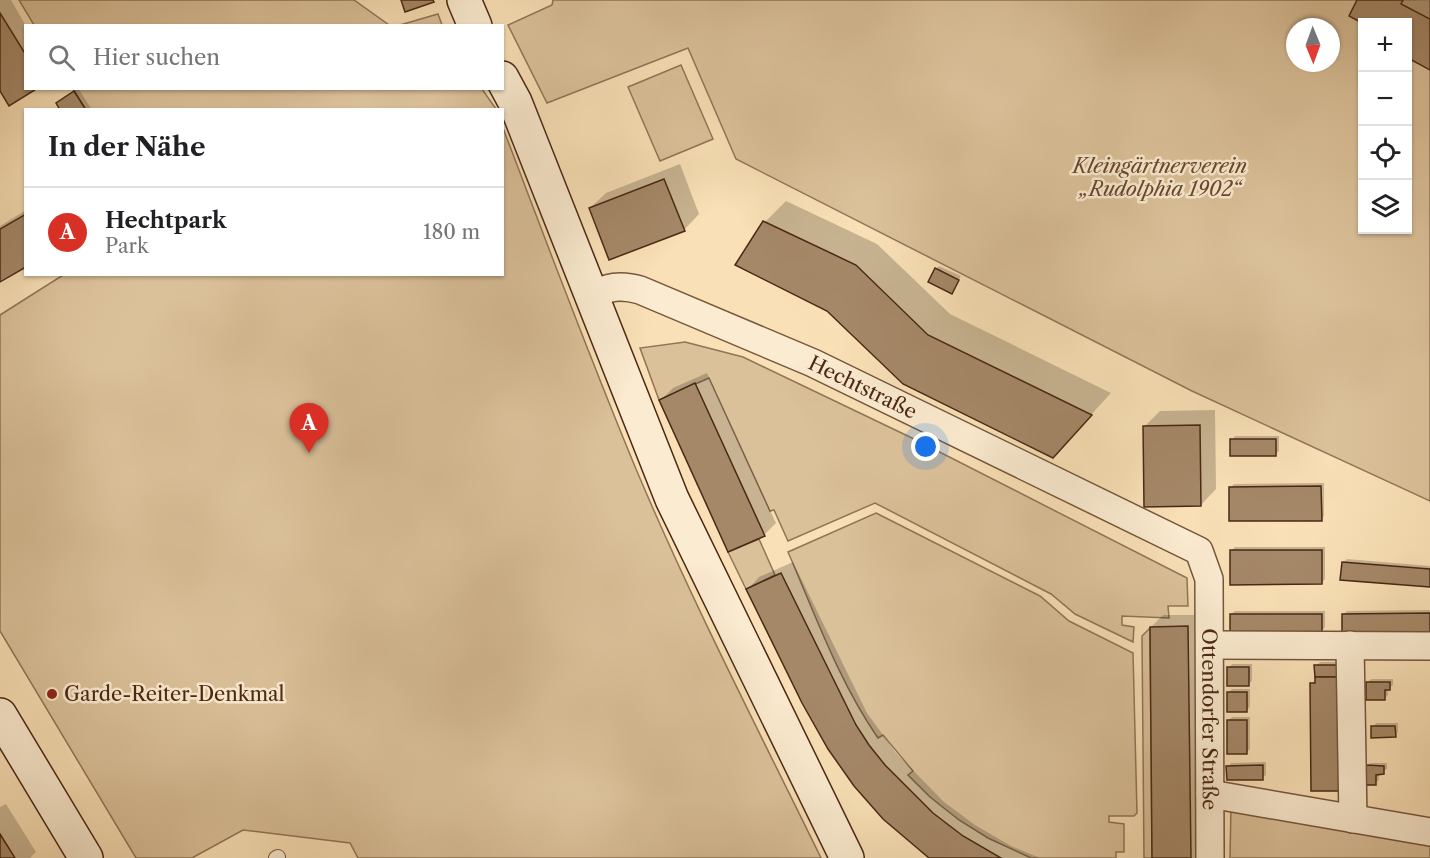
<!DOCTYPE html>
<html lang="de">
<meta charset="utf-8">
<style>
body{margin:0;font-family:"Libre Caslon Text",serif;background:#f6f6f6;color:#202124}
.controls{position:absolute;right:18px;top:18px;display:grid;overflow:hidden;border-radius:0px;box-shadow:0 2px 4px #0004}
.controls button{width:54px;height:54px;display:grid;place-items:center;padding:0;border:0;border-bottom:2px solid #e0e0e0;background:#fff;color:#202124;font:30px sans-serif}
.compass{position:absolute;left:1286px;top:18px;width:54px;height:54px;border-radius:50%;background:#fff;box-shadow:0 2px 4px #0004;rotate:179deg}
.you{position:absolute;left:926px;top:447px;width:21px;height:21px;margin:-15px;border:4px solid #fff;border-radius:50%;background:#1a73e8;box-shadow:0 0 0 9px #1a73e833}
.badge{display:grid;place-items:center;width:39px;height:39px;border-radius:50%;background:#d93025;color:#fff;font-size:20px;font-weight:700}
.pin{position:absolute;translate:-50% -50px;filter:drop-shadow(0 2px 3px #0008)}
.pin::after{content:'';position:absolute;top:32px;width:21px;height:18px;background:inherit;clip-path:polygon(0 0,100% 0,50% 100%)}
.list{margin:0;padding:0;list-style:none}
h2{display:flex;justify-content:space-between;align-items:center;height:78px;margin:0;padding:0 24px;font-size:26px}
h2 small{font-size:20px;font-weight:400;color:#757577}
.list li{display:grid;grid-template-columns:39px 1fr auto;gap:18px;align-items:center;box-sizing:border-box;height:90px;padding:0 24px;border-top:2px solid #e0e0e0}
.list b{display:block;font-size:22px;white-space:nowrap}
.list p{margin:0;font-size:20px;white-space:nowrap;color:#757577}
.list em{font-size:20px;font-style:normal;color:#757577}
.icon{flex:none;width:33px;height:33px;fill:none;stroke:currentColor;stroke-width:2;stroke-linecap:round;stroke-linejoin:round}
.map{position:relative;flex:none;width:1430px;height:858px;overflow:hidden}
.search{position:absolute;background:#fff;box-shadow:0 2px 4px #0004;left:24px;top:24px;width:480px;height:66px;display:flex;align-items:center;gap:15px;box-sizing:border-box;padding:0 21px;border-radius:0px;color:#757577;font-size:22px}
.panel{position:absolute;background:#fff;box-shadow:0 2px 4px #0004;left:24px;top:108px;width:480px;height:168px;border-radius:0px}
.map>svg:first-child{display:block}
</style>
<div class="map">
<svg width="1430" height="858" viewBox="0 0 1430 858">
<rect width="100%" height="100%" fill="#f9e0b6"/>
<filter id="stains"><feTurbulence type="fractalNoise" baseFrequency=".00333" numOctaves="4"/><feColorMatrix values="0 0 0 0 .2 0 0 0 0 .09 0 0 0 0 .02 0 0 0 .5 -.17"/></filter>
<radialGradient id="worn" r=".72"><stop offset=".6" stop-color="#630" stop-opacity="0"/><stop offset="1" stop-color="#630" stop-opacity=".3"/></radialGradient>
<g fill="#dbc19a" stroke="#927457" stroke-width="1.5" fill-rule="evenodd">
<path d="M19,0H354L389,25H34Z"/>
<path d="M553,0H1430V501L1192,391L736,159L688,48L547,103L508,25L552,5ZM1362,22H1408V230H1362ZM1295,27H1331V63H1295Z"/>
<path d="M438,14L442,25H400Z"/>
<path d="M681,65L713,139L660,161L628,87Z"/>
<path d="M73,89H482L496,109L86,110Z"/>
<path d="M503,128C546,242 589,356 636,469C692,602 758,729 821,858H358L350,843L243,830L192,858H136L0,631V315L63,275L502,274Z"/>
<path d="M685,342L743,357L912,438L1187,578L1188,606H1168L1169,618L1122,616V625L1134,627L1133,642L1075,614L1051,594L875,503L788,541L774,510L770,511L709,378L659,400L640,348Z"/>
<path d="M876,513L1040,596L1069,621L1133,653L1137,813L1134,816H1109V822L1124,824V852H1116V858H1031L988,838L959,820L930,797L908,775L913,771L883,735L878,738C839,682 815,614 788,552Z"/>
<path d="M759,539L775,575L746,589L728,552Z"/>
<path d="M1150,628L1152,858H1144L1142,636Z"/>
<path d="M1231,807L1430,843V858H1230Z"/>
</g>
<g fill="#0003">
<path d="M0,0H11L26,26V88H0Z"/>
<path d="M1359,0L1430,1V68L1408,57V22H1366Z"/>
<path d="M78,88L92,110H62L58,103Z"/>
<path d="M680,164L699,214L684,230L590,208L606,193Z"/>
<path d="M786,201L877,244L950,314L1111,393L1053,456L828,310L765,222Z"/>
<path d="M26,210V265L0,280V226Z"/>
<path d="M939,266L961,276L952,292L936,269Z"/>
<path d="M707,373L776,523L764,535L661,400L673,388Z"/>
<path d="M1215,410L1216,489L1201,505L1144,427L1160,411Z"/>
<path d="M1235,436H1279V451L1276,454L1232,440Z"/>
<path d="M1324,483V516L1321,520L1231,487L1234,484Z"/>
<path d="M1235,547H1325V579L1322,583L1231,551Z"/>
<path d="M1347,559L1430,566V586L1343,563Z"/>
<path d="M793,562L867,713L896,753L944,802L975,825L1011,846L1040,858H931L748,589L759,577Z"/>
<path d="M1430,610V631L1344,614L1347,611Z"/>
<path d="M1235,611H1325V627L1322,631L1231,614Z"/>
<path d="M1163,615H1200L1202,858H1153L1151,627Z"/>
<path d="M1320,662H1340L1349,782L1312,684L1316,679V666Z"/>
<path d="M1232,664H1252V681L1248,684L1229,668Z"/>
<path d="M1371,679H1393V685L1388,689V695L1384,699L1367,683Z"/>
<path d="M1232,689H1250V707L1246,711L1228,693Z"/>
<path d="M1232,717H1250V749L1247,752L1228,721Z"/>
<path d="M1376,723H1398V732L1395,736L1373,727Z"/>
<path d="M1266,762V775L1262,778L1228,767L1231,763Z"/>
<path d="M1370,763H1387V769L1379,773V780L1375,783L1366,766Z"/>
<path d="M6,804L36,852L30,858H0V807Z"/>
</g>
<g fill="#a58868" stroke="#4a2814" stroke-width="1.5">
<path d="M401,0H433L434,2L405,12Z"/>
<path d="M1357,0H1403L1401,4L1430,19V70L1408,58V22L1362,23L1349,16Z"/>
<path d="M0,13L26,55V88H38L9,106L0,91Z"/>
<path d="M74,91L86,110H60L56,103Z"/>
<path d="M664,179L685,231L609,260L589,208Z"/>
<path d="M26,214V267L0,282V229Z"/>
<path d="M763,221L856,265L928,335L1092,415L1053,458L903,384L827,311L735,265Z"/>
<path d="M935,268L959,280L952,294L928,282Z"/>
<path d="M695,383L765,536L728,552L659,400Z"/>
<path d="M1200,425L1201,506L1144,507L1143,426Z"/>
<rect x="1230" y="439" width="46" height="17"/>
<path d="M1321,486L1322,521H1229V487Z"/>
<path d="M1230,550H1322V584L1230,585Z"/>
<path d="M1342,562L1430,569V587L1340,580Z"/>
<path d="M781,573L856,725L869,745L885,765L933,813L963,836L1001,858H929L883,819L854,786L828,749L802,703L746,589Z"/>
<path d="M1430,613V632L1342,633V614Z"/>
<path d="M1230,614H1322V632L1230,633Z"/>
<path d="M1188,626L1191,858H1152L1150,627Z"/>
<path d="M1314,665H1337V677H1315Z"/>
<rect x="1227" y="667" width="22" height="19"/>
<path d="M1315,677H1337L1341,791H1311L1310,683H1315Z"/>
<path d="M1366,682H1390V690H1385V700H1366Z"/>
<rect x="1227" y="692" width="20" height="20"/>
<rect x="1227" y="720" width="20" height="34"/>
<path d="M1371,726H1395L1396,737L1371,738Z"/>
<path d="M1263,765V780H1227L1226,766Z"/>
<path d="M1365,765L1384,766V774L1376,775V785H1364Z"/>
<path d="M0,834L15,858H0Z"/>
</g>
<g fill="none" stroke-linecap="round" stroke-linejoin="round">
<defs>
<path id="lane" d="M276,858L278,857"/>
<g id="street">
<path id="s1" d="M589,296C608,287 620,284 640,290L813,363L1199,551L1209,579L1210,858"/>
<path d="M1210,645L1430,646"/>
<path d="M1350,645L1353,819"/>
<path d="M1210,794L1430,832"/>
</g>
<g id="secondary">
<path d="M464,0L475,26"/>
<path d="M502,78L515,102L672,499L847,858"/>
<path d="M0,715L86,858"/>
</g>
</defs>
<use href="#lane" stroke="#76563c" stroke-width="16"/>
<use href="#street" stroke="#76563c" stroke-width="30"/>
<use href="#secondary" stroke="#4a2814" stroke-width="36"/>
<use href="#lane" stroke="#fbebd0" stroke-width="14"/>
<use href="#street" stroke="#fbebd0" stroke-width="27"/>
<use href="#secondary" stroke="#fbebd0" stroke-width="33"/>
</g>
<circle fill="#8f2418" stroke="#fbebd0" stroke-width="2" cx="52" cy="694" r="6"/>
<g text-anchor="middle" stroke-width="5" stroke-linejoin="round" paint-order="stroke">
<g font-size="20" font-style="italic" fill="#67472f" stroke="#fbebd0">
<text x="1160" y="173">Kleingärtnerverein<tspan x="1160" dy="23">„Rudolphia 1902“</tspan></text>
</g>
<g font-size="20" fill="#4a2814" stroke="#fbebd0">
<text dy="7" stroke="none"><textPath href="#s1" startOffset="296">Hechtstraße</textPath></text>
<text dy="7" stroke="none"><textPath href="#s1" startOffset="840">Ottendorfer Straße</textPath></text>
</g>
<g font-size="20" fill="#4a2814" stroke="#fbebd0" text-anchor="start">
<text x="64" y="701">Garde-Reiter-Denkmal</text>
</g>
</g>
<rect width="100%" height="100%" filter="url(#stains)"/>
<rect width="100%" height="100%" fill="url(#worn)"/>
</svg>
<div class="controls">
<button>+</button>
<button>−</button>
<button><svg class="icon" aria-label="locate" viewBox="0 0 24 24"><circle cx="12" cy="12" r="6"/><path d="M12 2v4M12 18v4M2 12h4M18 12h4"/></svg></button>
<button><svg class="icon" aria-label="layers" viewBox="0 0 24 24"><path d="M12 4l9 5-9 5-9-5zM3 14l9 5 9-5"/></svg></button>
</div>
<svg class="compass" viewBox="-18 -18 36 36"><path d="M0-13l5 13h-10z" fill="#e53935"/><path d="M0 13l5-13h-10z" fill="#757577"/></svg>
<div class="you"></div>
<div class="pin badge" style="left:309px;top:453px">A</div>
<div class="search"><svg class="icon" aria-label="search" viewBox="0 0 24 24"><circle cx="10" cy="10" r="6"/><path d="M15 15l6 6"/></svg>Hier suchen</div>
<section class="panel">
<h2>In der Nähe<small></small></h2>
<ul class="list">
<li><span class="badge">A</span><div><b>Hechtpark</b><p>Park</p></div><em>180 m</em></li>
</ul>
</section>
</div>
